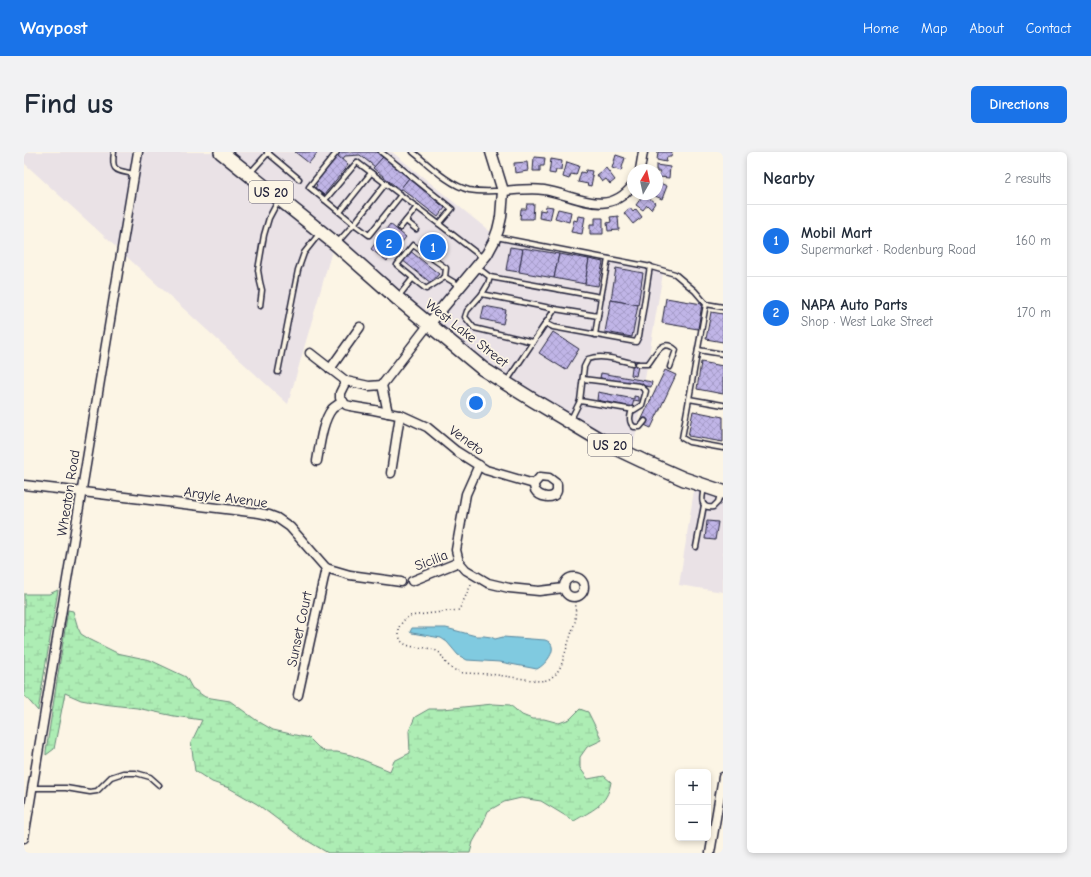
<!DOCTYPE html>
<meta charset="utf-8">
<style>
body{margin:0;font-family:"Comic Neue",sans-serif;background:#f2f2f3;color:#1f2937}
.controls{position:absolute;right:12px;bottom:12px;display:grid;overflow:hidden;border-radius:6px;box-shadow:0 2px 6px #0003}
.controls button{width:36px;height:36px;display:grid;place-items:center;padding:0;border:0;border-bottom:1px solid #e0e1e3;background:#fff;color:#1f2937;font:20px sans-serif}
.compass{position:absolute;left:603px;top:12px;width:36px;height:36px;border-radius:50%;background:#fff;box-shadow:0 2px 6px #0003;rotate:9deg}
.you{position:absolute;left:452px;top:251px;width:14px;height:14px;margin:-10px;border:3px solid #fff;border-radius:50%;background:#1a73e8;box-shadow:0 0 0 6px #1a73e833}
.badge{display:grid;place-items:center;width:26px;height:26px;border-radius:50%;background:#1a73e8;color:#fff;font-size:13px;font-weight:700}
.pin{position:absolute;translate:-50% -50%;border:2px solid #fff;box-shadow:0 1px 4px #0006}
.list{margin:0;padding:0;list-style:none}
h2{display:flex;justify-content:space-between;align-items:center;height:52px;margin:0;padding:0 16px;font-size:17px}
h2 small{font-size:13px;font-weight:400;color:#747a83}
.list li{display:grid;grid-template-columns:26px 1fr auto;gap:12px;align-items:center;box-sizing:border-box;height:72px;padding:0 16px;border-top:1px solid #e0e1e3}
.list b{display:block;font-size:15px;white-space:nowrap}
.list p{margin:0;font-size:13px;white-space:nowrap;color:#747a83}
.list em{font-size:13px;font-style:normal;color:#747a83}
.map{position:relative;flex:none;width:699px;height:701px;overflow:hidden;border-radius:6px}
header{display:flex;align-items:center;gap:24px;box-sizing:border-box;height:56px;padding:0 20px;background:#1a73e8;color:#fff}
header strong{font-size:19px}
nav{display:flex;gap:22px;margin-inline-start:auto;font-size:14px}
.intro{display:flex;align-items:center;justify-content:space-between;box-sizing:border-box;height:96px;padding:0 24px}
h1{margin:0;font-size:28px}
.button{padding:10px 18px;border-radius:6px;background:#1a73e8;color:#fff;font-size:14px;font-weight:700}
main{display:flex;gap:24px;padding:0 24px}
aside{flex:1;background:#fff;border-radius:6px;box-shadow:0 2px 6px #0003}
.map>svg:first-child{display:block}
</style>
<header>
<strong>Waypost</strong>
<nav><a>Home</a><a>Map</a><a>About</a><a>Contact</a></nav>
</header>
<div class="intro"><h1>Find us</h1><a class="button">Directions</a></div>
<main>
<div class="map">
<svg width="699" height="701" viewBox="0 0 699 701">
<defs>
<pattern id="wetland-marsh" width="20" height="14" patternUnits="userSpaceOnUse"><rect width="20" height="14" fill="#adedb4"/><path d="M1 5h8M5 5V1M11 12h8M15 12V8" fill="none" stroke="#95cb9c"/></pattern>
<pattern id="building-cross-hatch" width="8" height="8" patternUnits="userSpaceOnUse"><rect width="8" height="8" fill="#c0b5e7"/><path d="M0 0l8 8M0 8l8-8" fill="none" stroke="#a59bc7"/></pattern>
</defs>
<rect width="100%" height="100%" fill="#fcf5e5"/>
<filter id="ink" filterUnits="userSpaceOnUse"><feTurbulence type="fractalNoise" baseFrequency=".025" numOctaves="2"/><feDisplacementMap in="SourceGraphic" scale="8" xChannelSelector="R" yChannelSelector="G"/><feConvolveMatrix kernelMatrix="1 2 1 2 8 2 1 2 1" color-interpolation-filters="sRGB"/></filter>
<g filter="url(#ink)">
<g fill="#eae2e6">
<path d="M0,0H192L309,95L264,252L0,11Z"/>
<path d="M200,0H368L469,82L468,88L405,170Z"/>
<path d="M474,83L640,115L608,303L462,215L409,172Z"/>
<path d="M671,332L699,342V440L655,433Z"/>
</g>
<g fill="url(#wetland-marsh)" stroke="#688878">
<path d="M34,438L14,559L0,543V442H25Z"/>
<path d="M44,458L49,459L54,476L57,482L65,487L93,501L126,508L162,525L168,536L181,545L206,549L232,568L249,578L285,586L294,595L302,600H313L327,603L366,619L370,609L386,601L385,579L391,565L405,557H419L469,552L486,553L498,563L508,567H520L535,571L546,567L556,557L564,560L578,588L563,595L556,605V616L564,627L580,624L587,630C583,654 568,658 550,669L517,649L497,646L480,650L464,659L457,676L449,690L446,701H304L277,685L233,652L205,636L188,630L171,619L167,591L178,568L150,564L113,556L79,552L57,548L41,541L30,597L22,603V599Z"/>
</g>
<path fill="#80cae0" stroke="#5a879e" d="M388,476H422L452,484H460L467,485L471,487L479,485L521,488C537,493 523,512 513,517L476,510L443,508L434,503L423,490L417,486L388,481L386,480Z"/>
<g fill="url(#building-cross-hatch)" stroke="#22223b">
<path d="M271,0H294L285,11Z"/>
<path d="M315,0H353L359,5L351,15L336,3L321,4L318,8L313,3Z"/>
<path d="M634,0H648L647,5H643L642,10L633,8Z"/>
<path d="M313,3L324,13L300,43L291,36L293,33L291,31Z"/>
<path d="M592,3L601,6L597,19L588,16Z"/>
<path d="M359,5L385,26L376,38L349,16Z"/>
<path d="M510,5L521,6L520,14H516V19H509Z"/>
<path d="M527,7L538,9L537,18H532L531,22L525,21Z"/>
<path d="M503,10L504,19L491,21L490,11Z"/>
<path d="M543,10L555,14L552,23L547,22L545,27L539,25Z"/>
<path d="M632,13L646,15L645,26L635,25L636,20H633V18H632Z"/>
<path d="M582,16L591,28L586,32L582,27L578,30L573,23Z"/>
<path d="M562,18L568,19L567,23L569,24L567,34L563,33L564,32L554,30L557,20L561,21Z"/>
<path d="M385,26L421,56L414,65L377,36Z"/>
<path d="M633,30L643,34L638,47L629,43V42H633Z"/>
<path d="M620,42L631,51L627,57L623,53L619,58L612,53Z"/>
<path d="M503,52H510L509,67H496L497,57H502Z"/>
<path d="M522,54L529,55L526,68L515,66L516,58L521,59Z"/>
<path d="M606,56L609,60L612,57L618,65L609,72L600,61Z"/>
<path d="M534,57L547,60L545,70L531,66Z"/>
<path d="M554,64L561,65L558,82L547,80L550,68L553,69Z"/>
<path d="M594,64L595,78L584,79L583,71L587,70L586,65Z"/>
<path d="M571,66H579V82H566V72H571Z"/>
<path d="M366,72L382,85L363,109L347,97Z"/>
<path d="M402,85L421,100L416,106L397,91Z"/>
<path d="M486,95L499,97L495,120L482,118Z"/>
<path d="M499,96L535,102L530,126L495,120Z"/>
<path d="M385,98L415,122L407,131L378,108Z"/>
<path d="M535,102L565,107L561,132L530,126Z"/>
<path d="M565,107L579,110L574,134L561,132Z"/>
<path d="M592,116L619,121L614,153L587,148Z"/>
<path d="M642,146L678,152L674,177L638,171Z"/>
<path d="M587,148L614,153L608,185L581,180Z"/>
<path d="M460,154L482,158L479,172L457,167Z"/>
<path d="M687,160L699,162V190L682,187Z"/>
<path d="M529,180L555,197L542,218L515,201Z"/>
<path d="M609,208L615,209L612,224L607,223Z"/>
<path d="M677,210L699,214V242L673,237Z"/>
<path d="M641,218L652,223L627,276L616,271Z"/>
<path d="M577,221L628,230L627,235L576,226Z"/>
<path d="M574,240L610,247V244L615,245V249L610,248L608,255L573,248Z"/>
<path d="M669,259L699,265V290L664,284Z"/>
<path d="M683,369L694,370L691,388L681,387Z"/>
</g>
<g fill="none" stroke-linecap="round" stroke-linejoin="round">
<defs>
<g id="service">
<path d="M90,0C87,20 92,18 110,22"/>
<path d="M245,0L244,1L275,27"/>
<path d="M357,0L428,57L415,72L459,106"/>
<path d="M389,0C404,12 426,34 445,38C456,40 468,39 479,39"/>
<path d="M227,20L244,1L243,0"/>
<path d="M362,31L330,72L345,83L377,43"/>
<path d="M301,48L333,10L415,72"/>
<path d="M316,60L347,21"/>
<path d="M382,69L392,77"/>
<path d="M376,76L393,55"/>
<path d="M472,85L508,92L627,115L651,122L671,139L682,152"/>
<path d="M313,91L330,72L285,35L313,0"/>
<path d="M453,115L466,125L577,145L584,107"/>
<path d="M466,125L464,132L458,142L531,157"/>
<path d="M388,126L402,137L421,125"/>
<path d="M458,142L443,159L441,165L450,176L509,190"/>
<path d="M374,145L389,126L373,113L389,93L422,116L421,125L436,134"/>
<path d="M236,154L238,138L236,130L234,118L240,83L245,66L254,49"/>
<path d="M521,171L529,175L612,190L615,184L626,114"/>
<path d="M571,183L574,164"/>
<path d="M674,198L699,202"/>
<path d="M614,212H624C632,202 638,185 652,198L646,215"/>
<path d="M254,220L274,118L280,101L295,82"/>
<path d="M483,229L531,157L574,164L577,145"/>
<path d="M665,247L682,152L699,155"/>
<path d="M556,249L610,258L618,253L622,239L616,234L559,227"/>
<path d="M699,253L665,247L658,286L665,290L699,296"/>
<path d="M608,257C606,264 604,270 610,275H616L621,269"/>
<path d="M547,267L556,249L560,215L564,207C578,202 595,208 608,211"/>
<path d="M680,336C678,345 675,357 689,355L694,350L696,342"/>
<path d="M672,395L680,353"/>
<path d="M9,636H42L66,640L73,639L87,625L99,621H112L126,625L135,633"/>
</g>
<g id="minor">
<path d="M616,18L619,0"/>
<path d="M479,39C493,38 507,36 520,38C552,43 583,67 609,33"/>
<path d="M286,201L322,229L316,241V246L322,253L326,254L350,258L379,264L403,275L432,299L462,318L510,332C510,334 510,336 511,338C515,345 530,349 533,339C533,338 533,333 533,332L525,326L516,325L510,332"/>
<path d="M306,217L336,175"/>
<path d="M322,229L345,234L358,233"/>
<path d="M358,233L405,172"/>
<path d="M358,233L364,261"/>
<path d="M293,309C296,293 298,270 308,257C311,254 315,252 319,249"/>
<path d="M455,313L442,342L432,398L435,410L442,418L464,431L485,436L515,439L540,436"/>
<path d="M367,321L376,263"/>
<path d="M0,333L235,361L245,363L253,366L266,375L302,416L326,423L377,430"/>
<circle cx="550" cy="435" r="10"/>
<path d="M388,429L435,410"/>
<path d="M274,543L302,416"/>
<path d="M0,686L114,0"/>
<path d="M686,701L699,625"/>
</g>
<path id="tertiary" d="M405,172L463,102L470,89L474,78L477,65L479,39L467,0"/>
<path id="primary" d="M197,0L312,92L373,146L459,217L509,248L583,292L619,309L660,327L699,340"/>
</defs>
<use href="#service" stroke="#22223b" stroke-width="7"/>
<use href="#minor" stroke="#22223b" stroke-width="11"/>
<use href="#tertiary" stroke="#22223b" stroke-width="13"/>
<use href="#primary" stroke="#22223b" stroke-width="16"/>
<path stroke="#22223b" stroke-width="1.5" stroke-dasharray="1 3" stroke-linecap="butt" d="M447,433L435,458L385,464L379,469L375,475V484L377,489L382,493L390,495L403,496L411,498L416,501L421,510L428,517L439,521L466,522L515,529L524,528L532,522L537,514L551,470L552,450"/>
<use href="#service" stroke="#fcf5e5" stroke-width="4"/>
<use href="#minor" stroke="#fcf5e5" stroke-width="8"/>
<use href="#tertiary" stroke="#fcf5e5" stroke-width="10"/>
<use href="#primary" stroke="#fcf5e5" stroke-width="13"/>
</g>
</g>
<g text-anchor="middle" stroke-width="3.5" stroke-linejoin="round" paint-order="stroke">
<g fill="#fcf5e5" stroke="#63616e" stroke-width="1">
<rect x="225" y="29" width="44" height="22" rx="3"/>
<rect x="564" y="282" width="44" height="22" rx="3"/>
</g>
<g font-size="13" font-weight="bold" fill="#22223b">
<text x="247" y="45">US 20</text>
<text x="586" y="298">US 20</text>
</g>
<g font-size="14" fill="#22223b" stroke="#fcf5e5">
<text transform="translate(443 181) rotate(38)" y="5">West Lake Street</text>
<text transform="translate(443 288) rotate(36)" y="5">Veneto</text>
<text transform="translate(44 341) rotate(-81)" y="5">Wheaton Road</text>
<text transform="translate(202 345) rotate(8)" y="5">Argyle Avenue</text>
<text transform="translate(407 408) rotate(-21)" y="5">Sicilia</text>
<text transform="translate(275 477) rotate(-78)" y="5">Sunset Court</text>
</g>
</g>
</svg>
<div class="controls">
<button>+</button>
<button>−</button>
</div>
<svg class="compass" viewBox="-18 -18 36 36"><path d="M0-13l5 13h-10z" fill="#e53935"/><path d="M0 13l5-13h-10z" fill="#747a83"/></svg>
<div class="you"></div>
<div class="pin badge" style="left:409px;top:95px">1</div>
<div class="pin badge" style="left:365px;top:91px">2</div>
</div>
<aside>
<h2>Nearby<small>2 results</small></h2>
<ul class="list">
<li><span class="badge">1</span><div><b>Mobil Mart</b><p>Supermarket · Rodenburg Road</p></div><em>160 m</em></li>
<li><span class="badge">2</span><div><b>NAPA Auto Parts</b><p>Shop · West Lake Street</p></div><em>170 m</em></li>
</ul>
</aside>
</main>
